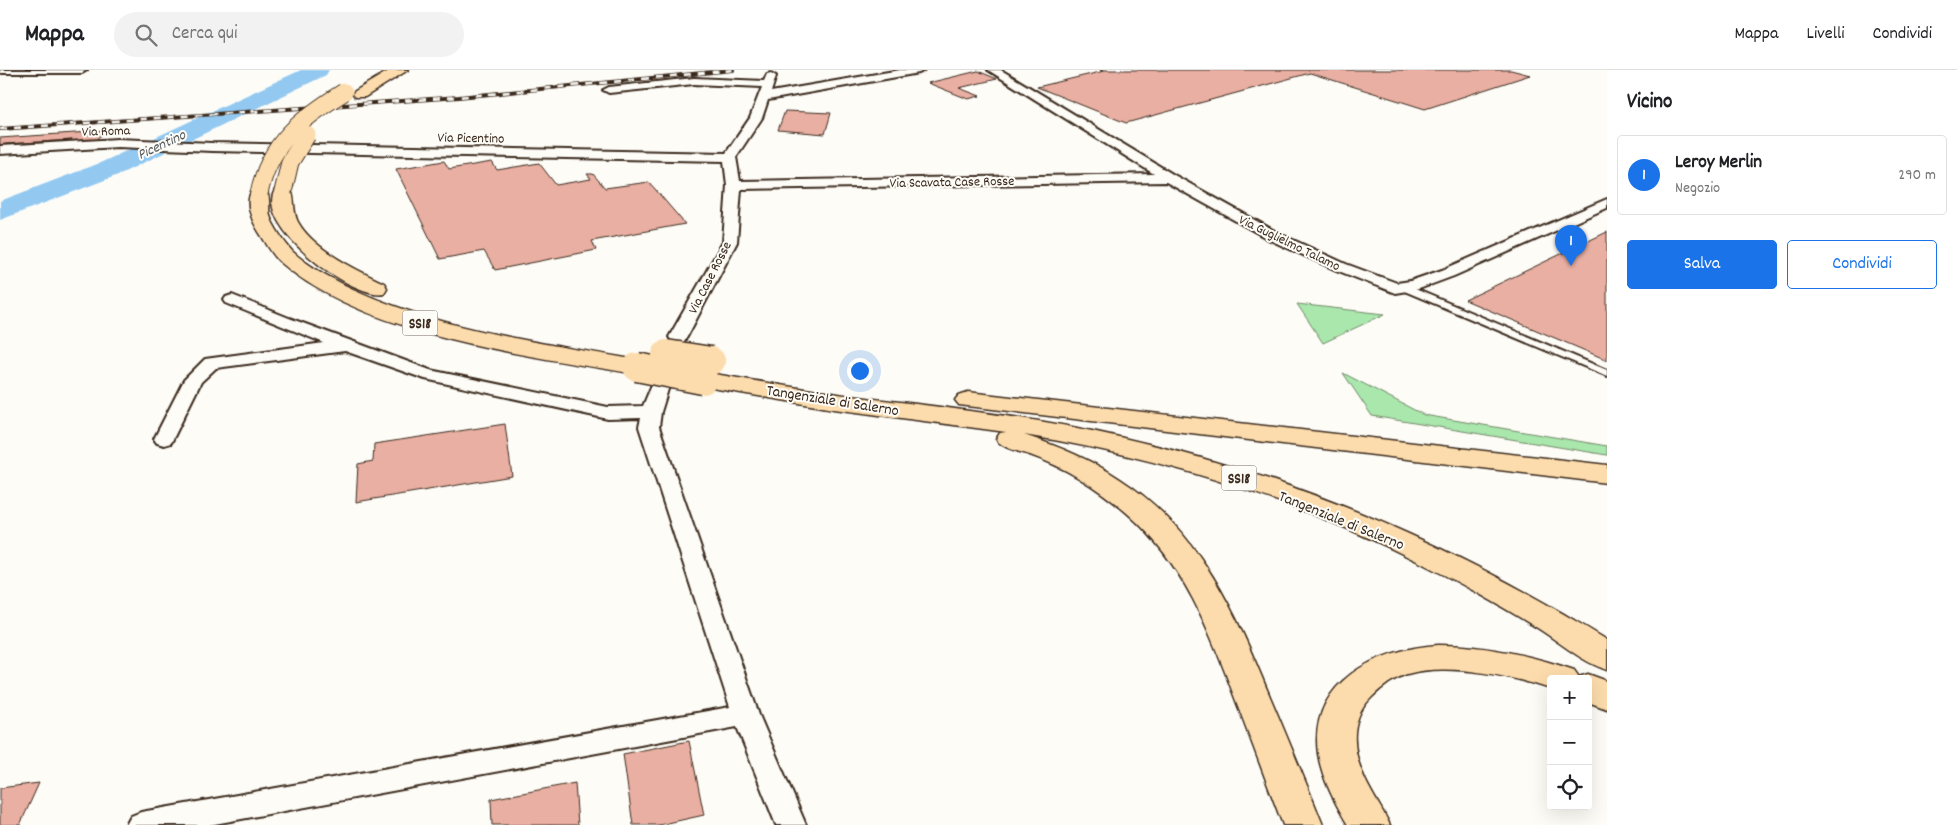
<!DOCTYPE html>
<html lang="it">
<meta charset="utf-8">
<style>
body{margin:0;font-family:Dekko,sans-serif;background:#f2f2f2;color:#202124}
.controls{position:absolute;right:15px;bottom:15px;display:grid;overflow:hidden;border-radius:5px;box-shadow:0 5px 20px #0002}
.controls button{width:45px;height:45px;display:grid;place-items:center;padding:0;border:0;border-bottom:1px solid #e0e0e0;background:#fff;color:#202124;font:25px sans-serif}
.you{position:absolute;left:859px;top:300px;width:18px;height:18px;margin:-12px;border:4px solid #fff;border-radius:50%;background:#1a73e8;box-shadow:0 0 0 8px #1a73e833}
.badge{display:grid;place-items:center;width:32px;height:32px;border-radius:50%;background:#1a73e8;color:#fff;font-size:16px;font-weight:700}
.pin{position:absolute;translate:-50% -41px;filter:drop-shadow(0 1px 2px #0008)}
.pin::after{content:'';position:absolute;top:26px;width:18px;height:15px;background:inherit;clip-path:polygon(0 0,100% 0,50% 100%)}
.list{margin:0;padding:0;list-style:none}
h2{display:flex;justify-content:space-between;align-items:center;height:65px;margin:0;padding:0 20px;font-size:21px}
h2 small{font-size:16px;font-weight:400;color:#757577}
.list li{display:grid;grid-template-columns:32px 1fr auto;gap:15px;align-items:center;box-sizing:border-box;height:80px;margin:0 10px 10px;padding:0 10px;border:1px solid #e0e0e0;border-radius:5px}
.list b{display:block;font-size:19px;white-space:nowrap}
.list p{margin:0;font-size:16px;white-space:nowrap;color:#757577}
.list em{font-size:16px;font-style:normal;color:#757577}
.actions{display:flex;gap:10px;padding:15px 20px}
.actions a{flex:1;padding:11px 0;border:1px solid #1a73e8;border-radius:5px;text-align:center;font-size:18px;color:#1a73e8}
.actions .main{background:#1a73e8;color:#fff}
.icon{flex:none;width:28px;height:28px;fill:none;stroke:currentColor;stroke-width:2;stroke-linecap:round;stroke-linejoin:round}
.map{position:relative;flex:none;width:1607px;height:755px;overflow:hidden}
header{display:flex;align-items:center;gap:30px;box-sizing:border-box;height:70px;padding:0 25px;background:#fff;border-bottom:1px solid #e0e0e0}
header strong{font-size:24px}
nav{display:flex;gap:28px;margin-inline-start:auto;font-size:18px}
.search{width:350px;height:45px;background:#f2f2f2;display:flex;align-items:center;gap:12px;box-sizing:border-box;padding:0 18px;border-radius:28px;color:#757577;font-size:19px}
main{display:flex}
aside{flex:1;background:#fff}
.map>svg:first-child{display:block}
</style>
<header>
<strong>Mappa</strong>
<div class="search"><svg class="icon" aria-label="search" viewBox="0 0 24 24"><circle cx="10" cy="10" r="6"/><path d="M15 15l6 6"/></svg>Cerca qui</div>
<nav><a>Mappa</a><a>Livelli</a><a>Condividi</a></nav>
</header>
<main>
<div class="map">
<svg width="1607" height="755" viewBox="0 0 1607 755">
<rect width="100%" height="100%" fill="#fdfcf7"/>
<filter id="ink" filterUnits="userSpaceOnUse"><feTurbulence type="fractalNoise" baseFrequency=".02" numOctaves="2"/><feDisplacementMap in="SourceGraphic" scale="10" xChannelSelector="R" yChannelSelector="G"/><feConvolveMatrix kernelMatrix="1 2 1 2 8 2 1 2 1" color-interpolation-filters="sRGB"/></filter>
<g filter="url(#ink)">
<g fill="#a9e7ad" stroke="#728866">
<path d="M1297,234L1385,244L1323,273Z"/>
<path d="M1343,303L1424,345L1607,376V385L1372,346Z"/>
</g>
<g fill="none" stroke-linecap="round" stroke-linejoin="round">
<path fill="#93c9f1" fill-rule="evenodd" d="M301,0H329L326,5L118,105L0,150V131L100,93Z"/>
</g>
<g fill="#e8afa2" stroke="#3b2a1e">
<path d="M1100,0H1511L1530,5L1425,39L1310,3L1126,53L1037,17L1104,1Z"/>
<path d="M978,1L997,9L959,18L980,26L968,29L928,13Z"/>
<path d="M785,41L831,43L825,64L778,60Z"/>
<path d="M105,61L97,70L69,72L72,70L5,74L0,77V68Z"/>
<path d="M444,91L449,99L492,92L497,100L539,93L556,115L591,109L587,104H593L605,118L649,112L685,154L592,171L596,180L495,200L484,181L440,189L396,99Z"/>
<path d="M1607,162V290L1465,230Z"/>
<path d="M505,354L512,406L356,432L358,394L373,391L374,374Z"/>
<path d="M689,671L704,745L659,755H633L623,684Z"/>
<path d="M39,713L20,755H0V718Z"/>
<path d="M575,713L578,755H492L491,729Z"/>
</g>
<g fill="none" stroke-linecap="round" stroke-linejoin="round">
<defs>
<path id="service" d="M1402,216H1408L1607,300V306L1402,220Z"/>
<g id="minor">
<path d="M0,0H87L82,3H0Z"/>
<path d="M900,0H924L919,3L768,30L762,48L736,87L740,111L1154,104L988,0H1001L1174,105L1280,164L1346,194L1397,213L1410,211L1442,200L1607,129V138L1454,206L1419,219L1395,223L1336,200L1270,170L1166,112L741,119L737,172L687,267L684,271L678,272L672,271L669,267L723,172L727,115L724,91L212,81L118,77L0,84V76L118,69L212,73L726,83L750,48L762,17L694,14L609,23L603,20L609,17L694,8L764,11L767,4L771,3L776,6L771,22Z"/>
<path d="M232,225L289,248L430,300L608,337L643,336L653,312L660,310L667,312L669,316L661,342L659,357L759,645L806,755H776L737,657L209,755H126L131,746L141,742L730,637L639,357L641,348L608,349L425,309L345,281L216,298L201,312L171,373L164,375L157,373L154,369L184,310L205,289L324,273L226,233L224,230L226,227Z"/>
</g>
<g id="trunk">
<path d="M390,0H408L365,27H355L352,24L355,21Z"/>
<path d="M283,116L290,118C296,127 292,141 298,152C313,179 356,200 384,213L387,218L384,223C353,230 251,154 276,118Z"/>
<path d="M259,118L266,120C271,127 268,137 270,146C273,156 285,173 292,181C309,197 332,209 353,219C442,260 541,273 637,290L646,292L649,297L646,302L637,304C529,286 362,265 279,191C271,183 265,171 259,162C252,151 244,133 252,120Z"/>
<path d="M703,302C755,311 807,320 859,327C946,338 1034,347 1119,367C1293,406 1456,476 1607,570V600C1582,592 1561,573 1539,559C1501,536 1463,514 1423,494C1298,431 1163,387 1024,365C1058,376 1090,389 1120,409C1201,461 1236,544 1271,629C1289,671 1306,713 1323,755H1283C1267,714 1252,672 1236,631C1210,562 1184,492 1127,443C1098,418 1065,397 1030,385C1018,381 1003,379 996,369L1000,363L1006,362L834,339L694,315L690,310L694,305Z"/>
<path d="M968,322L1607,395V413L959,335L955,330L959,325Z"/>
<path d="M1438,575C1485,575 1529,585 1574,600L1579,607L1588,604L1607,611V639L1588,632V609H1551V619C1511,606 1448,592 1407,604C1394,608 1382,617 1372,627C1355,643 1352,664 1357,686C1363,713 1379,732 1390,755H1348C1335,733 1322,709 1318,684C1308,612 1377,579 1438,575Z"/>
</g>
</defs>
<use href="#service" stroke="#3b2a1e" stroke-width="4"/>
<use href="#minor" stroke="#3b2a1e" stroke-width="4"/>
<use href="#trunk" stroke="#3b2a1e" stroke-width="3"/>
<use href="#service" fill="#fdfcf7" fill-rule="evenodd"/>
<use href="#minor" fill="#fdfcf7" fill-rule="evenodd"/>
<use href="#trunk" fill="#fcdcac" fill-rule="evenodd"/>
<defs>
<path id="rail" d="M0,59L459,27L733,0"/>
</defs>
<use href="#rail" stroke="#3b2a1e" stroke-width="4"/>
<use href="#rail" stroke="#fdfcf7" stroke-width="2.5" stroke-dasharray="7" stroke-linecap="butt"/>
<defs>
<g id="trunk-bridge-far2">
<path d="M283,122L290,92L307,65"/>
<path d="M259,124C269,73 302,48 344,22"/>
</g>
<path id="trunk-bridge-far1" d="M666,284L672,285"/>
<g id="trunk-bridge">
<path d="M666,284L711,291"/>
<path d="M637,297L703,310"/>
</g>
</defs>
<use href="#trunk-bridge-far2" stroke="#3b2a1e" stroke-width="19" stroke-linecap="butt"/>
<use href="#trunk-bridge-far1" stroke="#3b2a1e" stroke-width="24" stroke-linecap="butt"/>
<use href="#trunk-bridge" stroke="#3b2a1e" stroke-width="31" stroke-linecap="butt"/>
<use href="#trunk-bridge-far2" stroke="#fcdcac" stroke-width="17"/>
<use href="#trunk-bridge-far1" stroke="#fcdcac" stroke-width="21"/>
<use href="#trunk-bridge" stroke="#fcdcac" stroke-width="28"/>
</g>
</g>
<g text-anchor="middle" stroke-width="4" stroke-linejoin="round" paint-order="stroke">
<g font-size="14" fill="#3b2a1e" stroke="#fdfcf7">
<text transform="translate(106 60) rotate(-2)" y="5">Via Roma</text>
<text transform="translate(471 67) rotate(1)" y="5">Via Picentino</text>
<text transform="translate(952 111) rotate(-1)" y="5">Via Scavata Case Rosse</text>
<text transform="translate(1290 172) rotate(26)" y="5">Via Guglielmo Talamo</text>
<text transform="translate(709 207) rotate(-63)" y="5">Via Case Rosse</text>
</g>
<g font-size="15" font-style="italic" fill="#555a5d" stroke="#fdfcf7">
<text transform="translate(161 74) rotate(-25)" y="5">Picentino</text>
</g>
<g fill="#fdfcf7" stroke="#75695f" stroke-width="1">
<rect x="402.5" y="240.5" width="35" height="25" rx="4"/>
<rect x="1221.5" y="395.5" width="35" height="25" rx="4"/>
</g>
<g font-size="15" font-weight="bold" fill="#3b2a1e">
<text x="420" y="258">SS18</text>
<text x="1239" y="413">SS18</text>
</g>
<g font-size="16" fill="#3b2a1e" stroke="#fdfcf7">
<text transform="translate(833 329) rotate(9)" y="6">Tangenziale di Salerno</text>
<text transform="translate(1342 449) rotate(22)" y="6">Tangenziale di Salerno</text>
</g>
</g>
</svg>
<div class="controls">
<button>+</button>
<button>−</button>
<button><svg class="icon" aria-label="locate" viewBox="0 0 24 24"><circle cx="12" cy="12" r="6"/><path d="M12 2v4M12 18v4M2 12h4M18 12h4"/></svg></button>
</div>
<div class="you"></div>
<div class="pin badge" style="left:1571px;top:196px">1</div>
</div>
<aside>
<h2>Vicino<small></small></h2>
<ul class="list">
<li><span class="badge">1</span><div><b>Leroy Merlin</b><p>Negozio</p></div><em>290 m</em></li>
</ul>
<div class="actions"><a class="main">Salva</a><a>Condividi</a></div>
</aside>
</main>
